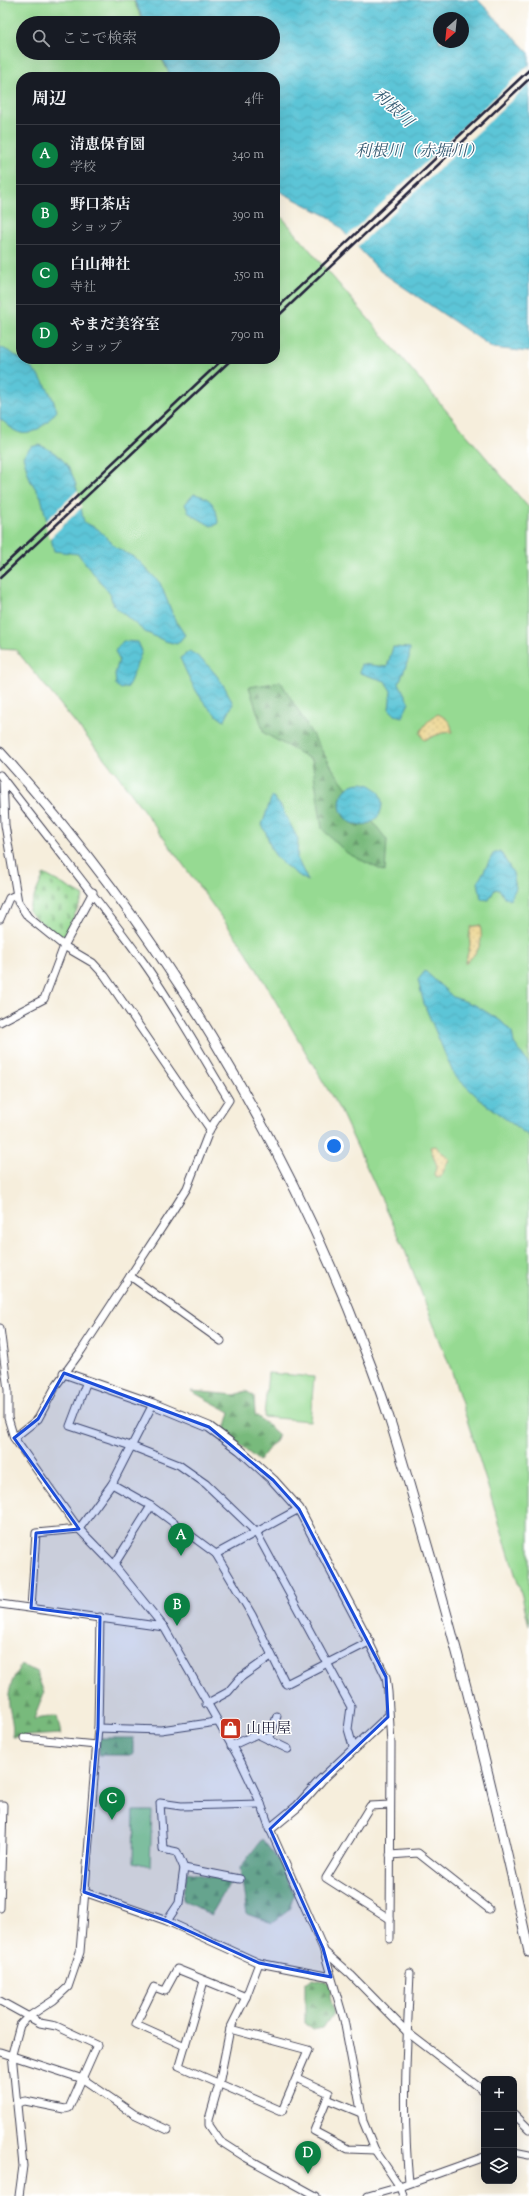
<!DOCTYPE html>
<html lang="ja">
<meta charset="utf-8">
<style>
body{margin:0;font-family:"Sorts Mill Goudy","Noto Serif JP",serif;background:#20242c;color:#f1f3f6}
.controls{position:absolute;right:12px;bottom:12px;display:grid;overflow:hidden;border-radius:8px;box-shadow:0 4px 16px #0002}
.controls button{width:36px;height:36px;display:grid;place-items:center;padding:0;border:0;border-bottom:1px solid #363941;background:#171b24;color:#f1f3f6;font:20px sans-serif}
.compass{position:absolute;left:433px;top:12px;width:36px;height:36px;border-radius:50%;background:#171b24;box-shadow:0 4px 16px #0002;rotate:207deg}
.you{position:absolute;left:334px;top:1146px;width:14px;height:14px;margin:-10px;border:3px solid #fff;border-radius:50%;background:#1a73e8;box-shadow:0 0 0 6px #1a73e833}
.badge{display:grid;place-items:center;width:26px;height:26px;border-radius:50%;background:#0b8043;color:#fff;font-size:13px;font-weight:700}
.pin{position:absolute;translate:-50% -33px;filter:drop-shadow(0 1px 2px #0008)}
.pin::after{content:'';position:absolute;top:21px;width:14px;height:12px;background:inherit;clip-path:polygon(0 0,100% 0,50% 100%)}
.list{margin:0;padding:0;list-style:none}
h2{display:flex;justify-content:space-between;align-items:center;height:52px;margin:0;padding:0 16px;font-size:17px}
h2 small{font-size:13px;font-weight:400;color:#9ea1a6}
.list li{display:grid;grid-template-columns:26px 1fr auto;gap:12px;align-items:center;box-sizing:border-box;height:60px;padding:0 16px;border-top:1px solid #363941}
.list b{display:block;font-size:15px;white-space:nowrap}
.list p{margin:0;font-size:13px;white-space:nowrap;color:#9ea1a6}
.list em{font-size:13px;font-style:normal;color:#9ea1a6}
.icon{flex:none;width:22px;height:22px;fill:none;stroke:currentColor;stroke-width:2;stroke-linecap:round;stroke-linejoin:round}
.map{position:relative;flex:none;width:529px;height:2196px;overflow:hidden}
.search{position:absolute;background:#171b24;box-shadow:0 4px 16px #0002;left:16px;top:16px;width:264px;height:44px;display:flex;align-items:center;gap:10px;box-sizing:border-box;padding:0 14px;border-radius:22px;color:#9ea1a6;font-size:15px}
.panel{position:absolute;background:#171b24;box-shadow:0 4px 16px #0002;left:16px;top:72px;width:264px;height:292px;border-radius:16px}
.map>svg:first-child{display:block}
</style>
<div class="map">
<svg width="529" height="2196" viewBox="0 0 529 2196">
<defs>
<pattern id="forest-firs" width="22" height="20" patternUnits="userSpaceOnUse"><rect width="22" height="20" fill="#78ba7c"/><path d="M5 1l3.5 6h-7zM16 11l3.5 6h-7z" fill="#629767"/></pattern>
<pattern id="sand-dots" width="8" height="8" patternUnits="userSpaceOnUse"><rect width="8" height="8" fill="#eeda9e"/><path d="M2 2h.1M6 6h.1" fill="none" stroke="#ccbb89" stroke-width="1.8" stroke-linecap="round"/></pattern>
<pattern id="cemetery-stones" width="16" height="16" patternUnits="userSpaceOnUse"><rect width="16" height="16" fill="#96da92"/><path d="M2 7V4a2 2 0 0 1 4 0v3zM10 15v-3a2 2 0 0 1 4 0v3z" fill="#81bb7f"/></pattern>
<pattern id="water-waves" width="16" height="10" patternUnits="userSpaceOnUse"><rect width="16" height="10" fill="#5cc5d7"/><path d="M0 5q4-4 8 0t8 0" fill="none" stroke="#50a9b9"/></pattern>
</defs>
<rect width="100%" height="100%" fill="#fff"/>
<filter id="ink" filterUnits="userSpaceOnUse"><feTurbulence type="fractalNoise" baseFrequency=".025" numOctaves="2"/><feDisplacementMap in="SourceGraphic" scale="8" xChannelSelector="R" yChannelSelector="G"/><feConvolveMatrix kernelMatrix="1 2 1 2 8 2 1 2 1" color-interpolation-filters="sRGB"/></filter>
<filter id="wash" filterUnits="userSpaceOnUse"><feTurbulence type="fractalNoise" baseFrequency=".012" numOctaves="4" result="noise"/><feDisplacementMap in="SourceGraphic" scale="16" xChannelSelector="R" yChannelSelector="G"/><feGaussianBlur stdDeviation="0.9" result="paint"/><feColorMatrix in="noise" values="0 0 0 0 0 0 0 0 0 0 0 0 0 0 0 0 0 1.4 0 .05"/><feComposite in="paint" operator="in"/></filter>
<g filter="url(#wash)">
<rect width="100%" height="100%" fill="#f6eedc"/>
<g fill="#96da92" stroke="#5c7e66">
<path d="M0,0H133L144,23H23V53H159L171,77H21V359H275V209L529,508V1626L522,1596L452,1372L402,1243L341,1112L246,951L117,774L16,650L0,649Z"/>
<path d="M268,1373L314,1377L310,1421L264,1417Z"/>
<path d="M134,1811H152L150,1866L133,1862Z"/>
</g>
<g fill="url(#forest-firs)" stroke="#4d6e5c">
<path d="M281,682L334,771L387,840L385,872L347,853L322,829L312,760L264,733L249,687Z"/>
<path d="M191,1391L235,1395L246,1391L254,1396L255,1414L279,1435L259,1461L224,1433L230,1412Z"/>
<path d="M21,1665L36,1671L44,1693L34,1719L57,1716L61,1734L12,1737C14,1725 11,1718 9,1706C7,1691 13,1677 21,1665Z"/>
<rect x="99" y="1738" width="34" height="17"/>
<path d="M262,1839L280,1862L294,1895L289,1910L272,1923L247,1914L240,1868Z"/>
<path d="M187,1872L231,1881L211,1915L182,1900Z"/>
<path d="M313,1979L325,1981L331,1985L330,1997L334,2012L323,2028L313,2030L305,2023V1983Z"/>
</g>
<g fill="url(#sand-dots)" stroke="#887e6c">
<path d="M438,714C446,718 452,722 452,732L442,733L424,740L420,733C425,724 429,719 438,714Z"/>
<path d="M480,925C484,944 478,952 465,964L470,945L469,936L471,927Z"/>
<path d="M436,1146C440,1153 445,1153 449,1159L441,1177L436,1178L434,1174L437,1166L430,1147Z"/>
</g>
<path fill="url(#cemetery-stones)" stroke="#5c7e66" d="M44,874L84,896L63,938L41,923L28,911Z"/>
<g fill="url(#water-waves)" stroke="#3f7489" fill-rule="evenodd">
<path d="M134,0H478L529,53V352L493,348L380,271L331,218L275,189V77H171L160,53H273V23H145ZM439,18H463V42H439Z"/>
<path d="M0,347C27,359 49,382 57,411C49,420 33,439 18,432C12,430 6,423 0,419Z"/>
<path d="M39,445C77,459 76,488 84,522L98,529L117,548L137,559L160,583L175,620L185,635L177,644L165,641L145,632L113,605L110,594L78,554L54,551L41,497L30,480L23,456L31,447Z"/>
<path d="M194,494C212,498 217,506 218,524L211,526L189,513L185,504Z"/>
<path d="M123,641L138,642L142,651L128,687L121,689L116,685L115,674L119,660L115,651Z"/>
<path d="M393,647L410,648L409,658L399,683L409,703L402,717L395,715L389,709L391,691L385,681L360,673L361,664L387,667Z"/>
<path d="M190,651C210,664 224,682 233,704L224,721C201,705 191,683 180,658Z"/>
<circle cx="361" cy="804" r="21"/>
<path d="M272,796L280,805L298,839L297,858L308,881C296,874 277,862 271,848C268,839 267,834 262,825Z"/>
<path d="M500,851L513,873L516,888L510,900L503,896L500,890L495,889L489,900L481,899L478,882L493,854Z"/>
<path d="M425,971L453,997L475,1005L501,1021L512,1032L514,1043L529,1064V1136L485,1104L454,1075L424,1004L418,980Z"/>
</g>
<g fill="#f6eedc">
<path d="M529,65V84L356,248L346,237Z"/>
<path d="M78,490L82,507L49,539L45,522Z"/>
</g>
</g>
<g filter="url(#ink)">
<g fill="none" stroke-linecap="round" stroke-linejoin="round">
<defs>
<g id="minor">
<path d="M0,775C48,838 98,899 144,963C175,1007 201,1054 229,1100L210,1129L187,1188L172,1212L81,1351L57,1384L38,1419L14,1438"/>
<path d="M3,779L5,825L18,902L28,917L64,946L93,892"/>
<path d="M0,919L9,898L16,895"/>
<path d="M0,1022L44,999L64,946L93,963L105,976L210,1129"/>
<path d="M130,1276L221,1341"/>
<path d="M0,1328L8,1390V1418L14,1438L79,1529L114,1565L164,1627L241,1762L261,1804L270,1829L323,1948L344,2020L363,2121L375,2150L400,2187L403,2196"/>
<path d="M87,1381L70,1426L131,1446L179,1465L206,1484L256,1532L351,1707L348,1729L354,1750"/>
<path d="M112,1484L151,1506L216,1554L252,1615L286,1684L369,1642L386,1677L388,1692L391,1744L390,1939"/>
<path d="M216,1554L299,1509"/>
<path d="M114,1565L151,1506"/>
<path d="M0,1604L164,1627"/>
<path d="M31,1608L36,1533L79,1529L112,1484L153,1404"/>
<path d="M206,1704L228,1692L240,1678L271,1656"/>
<path d="M98,1728L161,1730L216,1722"/>
<path d="M24,1738L96,1745"/>
<path d="M269,1740L277,1716"/>
<path d="M231,1746L257,1734L288,1749"/>
<path d="M0,1805H3L0,1908"/>
<path d="M390,1855L418,1853L489,1909"/>
<path d="M240,1879L184,1868L177,1852L163,1849L160,1803L181,1806L261,1804"/>
<path d="M84,1892L167,1921L259,1963L331,1977"/>
<path d="M390,1919L326,1878L370,1806L390,1805"/>
<path d="M167,1921L179,1903L184,1868"/>
<path d="M325,1952L351,1975L407,2032L484,2091"/>
<path d="M259,1963L246,1997L230,2029L219,2084L209,2119V2125L220,2141L245,2157L316,2196"/>
<path d="M204,1981L179,2066L282,2111L308,2050L230,2029"/>
<path d="M0,2001L40,2023L56,2026L97,2045L69,2108L65,2109L25,2101L17,2103"/>
<path d="M185,2046L136,2024L154,1987L165,1991L177,1969L246,1997"/>
<path d="M0,2052L83,2079L134,2114L168,2130"/>
<path d="M297,2078L329,2093L327,2099"/>
<path d="M361,2113L327,2099L314,2131L348,2149L375,2150"/>
<path d="M514,2114L529,2129"/>
<path d="M514,2152L529,2155"/>
<path d="M409,2182C402,2111 407,2044 410,1973"/>
<path d="M19,2196L23,2166L12,2054L20,2025L28,2017L54,2000L68,1987L80,1952L98,1728L100,1617"/>
<path d="M368,2196L400,2187L484,2157"/>
</g>
<g id="tertiary">
<path d="M0,752C158,926 283,1134 366,1353C389,1411 405,1471 423,1531C464,1670 498,1810 529,1952"/>
<path d="M64,1373L153,1404L209,1427L240,1450L273,1480L299,1509L369,1642"/>
<path d="M270,1829L298,1806L321,1780L388,1717"/>
</g>
</defs>
<use href="#minor" stroke="#424153" stroke-width="9"/>
<use href="#tertiary" stroke="#424153" stroke-width="11"/>
<use href="#minor" stroke="#fff" stroke-width="7"/>
<use href="#tertiary" stroke="#fff" stroke-width="9"/>
<g stroke="#22223b" stroke-width="2.5">
<path d="M275,310L529,70"/>
<path d="M275,319L529,79"/>
<path d="M0,569L223,359"/>
<path d="M0,578L232,359"/>
</g>
</g>
</g>
<path fill="#1d4ed8" fill-opacity="0.2" stroke="#1d4ed8" stroke-width="3" stroke-linejoin="round" d="M64,1373L209,1427L273,1480L299,1509L386,1677L388,1717L270,1829L323,1948L331,1977L259,1963L167,1921L84,1892L98,1728L100,1617L31,1608L36,1533L79,1529L14,1438L38,1419Z"/>
<defs>
<symbol id="shop-square" viewBox="-11 -11 22 22"><rect x="-9" y="-9" width="18" height="18" rx="4" fill="#c8321e" stroke="#fff"/><path d="M-5-2.5h2.3a2.7 3.5 0 0 1 5.4 0H5L5.5 6h-11ZM-1.5-2.5h3a1.5 2.3 0 0 0-3 0Z" fill="#fff"/></symbol>
</defs>
<g fill-rule="evenodd">
<use href="#shop-square" x="218" y="1716" width="25" height="25"/>
</g>
<g text-anchor="middle" stroke-width="3" stroke-linejoin="round" paint-order="stroke">
<g font-size="15" fill="#22223b" stroke="#fff" text-anchor="start">
<text x="246" y="1733">山田屋</text>
</g>
<g font-size="16" font-style="italic" fill="#365b72" stroke="#fff">
<text transform="translate(394 107) rotate(43)" y="6">利根川</text>
<text x="419" y="156">利根川（赤堀川）</text>
</g>
</g>
</svg>
<div class="controls">
<button>+</button>
<button>−</button>
<button><svg class="icon" aria-label="layers" viewBox="0 0 24 24"><path d="M12 4l9 5-9 5-9-5zM3 14l9 5 9-5"/></svg></button>
</div>
<svg class="compass" viewBox="-18 -18 36 36"><path d="M0-13l5 13h-10z" fill="#e53935"/><path d="M0 13l5-13h-10z" fill="#9ea1a6"/></svg>
<div class="you"></div>
<div class="pin badge" style="left:181px;top:1556px">A</div>
<div class="pin badge" style="left:177px;top:1626px">B</div>
<div class="pin badge" style="left:112px;top:1820px">C</div>
<div class="pin badge" style="left:308px;top:2174px">D</div>
<div class="search"><svg class="icon" aria-label="search" viewBox="0 0 24 24"><circle cx="10" cy="10" r="6"/><path d="M15 15l6 6"/></svg>ここで検索</div>
<section class="panel">
<h2>周辺<small>4件</small></h2>
<ul class="list">
<li><span class="badge">A</span><div><b>清恵保育園</b><p>学校</p></div><em>340 m</em></li>
<li><span class="badge">B</span><div><b>野口茶店</b><p>ショップ</p></div><em>390 m</em></li>
<li><span class="badge">C</span><div><b>白山神社</b><p>寺社</p></div><em>550 m</em></li>
<li><span class="badge">D</span><div><b>やまだ美容室</b><p>ショップ</p></div><em>790 m</em></li>
</ul>
</section>
</div>
